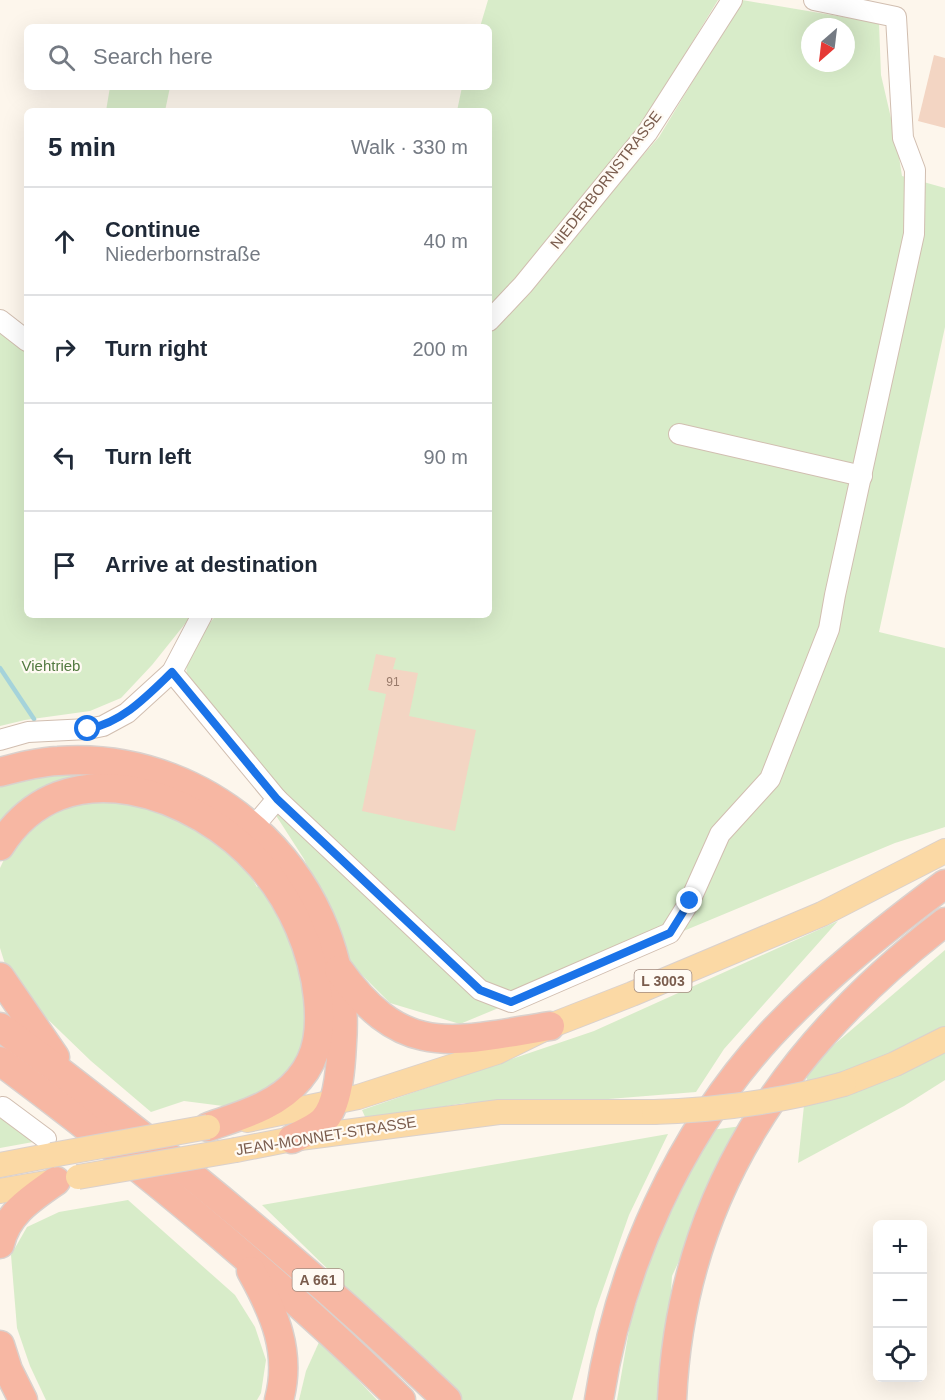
<!DOCTYPE html>
<meta charset="utf-8">
<style>
body{margin:0;font-family:Helvetica,sans-serif;background:#f6f6f7;color:#1f2937}
.controls{position:absolute;right:18px;bottom:18px;display:grid;overflow:hidden;border-radius:9px;box-shadow:0 6px 24px #0002}
.controls button{width:54px;height:54px;display:grid;place-items:center;padding:0;border:0;border-bottom:2px solid #e0e1e3;background:#fff;color:#1f2937;font:30px sans-serif}
.compass{position:absolute;left:801px;top:18px;width:54px;height:54px;border-radius:50%;background:#fff;box-shadow:0 6px 24px #0002;rotate:208deg}
.stop{position:absolute;width:18px;height:18px;margin:-14px;border:4px solid #1a73e8;border-radius:50%;background:#fff}
.stop.end{background:#1a73e8;border-color:#fff;box-shadow:0 2px 6px #0008}
.list{margin:0;padding:0;list-style:none}
h2{display:flex;justify-content:space-between;align-items:center;height:78px;margin:0;padding:0 24px;font-size:26px}
h2 small{font-size:20px;font-weight:400;color:#747a83}
.list li{display:grid;grid-template-columns:39px 1fr auto;gap:18px;align-items:center;box-sizing:border-box;height:108px;padding:0 24px;border-top:2px solid #e0e1e3}
.list b{display:block;font-size:22px;white-space:nowrap}
.list p{margin:0;font-size:20px;white-space:nowrap;color:#747a83}
.list em{font-size:20px;font-style:normal;color:#747a83}
.icon{flex:none;width:33px;height:33px;fill:none;stroke:currentColor;stroke-width:2;stroke-linecap:round;stroke-linejoin:round}
.map{position:relative;flex:none;width:945px;height:1400px;overflow:hidden}
.search{position:absolute;background:#fff;box-shadow:0 6px 24px #0002;left:24px;top:24px;width:468px;height:66px;display:flex;align-items:center;gap:15px;box-sizing:border-box;padding:0 21px;border-radius:9px;color:#747a83;font-size:22px}
.panel{position:absolute;background:#fff;box-shadow:0 6px 24px #0002;left:24px;top:108px;width:468px;height:510px;border-radius:9px}
.map>svg:first-child{display:block}
</style>
<div class="map">
<svg width="945" height="1400" viewBox="0 0 945 1400">
<rect width="100%" height="100%" fill="#fdf6ec"/>
<g fill="#d8ecc9" fill-rule="evenodd">
<path d="M488,0H718L676,69L642,131L489,312V111H457L462,87H489V27H480Z"/>
<path d="M742,0L879,23L881,75L897,144L902,176L945,188V327L879,632L945,648V827L895,843L460,1024L390,1003L348,961L304,859L221,730L187,687L186,654L216,615H489V331L659,137ZM810,27H846V63H810Z"/>
<path d="M110,87H170L165,111H106Z"/>
<path d="M0,327L27,350V615H192L152,665L121,698L90,711L25,720L0,726Z"/>
<path d="M95,772L0,827V784L23,775Z"/>
<path d="M132,794L208,834L247,870L257,887L262,883L276,902L307,984L305,1029L300,1054L288,1070L266,1090L231,1107L184,1101L151,1112L91,1061L35,1007L5,964L0,948V868L8,851L33,825L64,804Z"/>
<path d="M838,921L724,1049L696,1092L571,1102L465,1103L366,1119L362,1110L594,1031Z"/>
<path d="M945,950V1080L904,1106L798,1163L808,1067Z"/>
<path d="M5,1118L33,1142L0,1148V1119Z"/>
<path d="M742,1126L672,1276L664,1400H617L630,1324L653,1249L711,1130Z"/>
<path d="M668,1134L629,1215L596,1309L572,1400H462L262,1205Z"/>
<path d="M128,1200L235,1295L255,1327L266,1360L261,1393L257,1400H46L30,1366L17,1328L11,1255L27,1227L59,1212Z"/>
<path d="M320,1340L377,1400H299L306,1371Z"/>
</g>
<g fill="none" stroke-linecap="round" stroke-linejoin="round">
<path stroke="#a5d3da" stroke-width="4.5" d="M0,668L34,719"/>
</g>
<g fill="#f3d5c3">
<path d="M934,55L945,58V128L918,121Z"/>
<path d="M376,654L396,658L393,669L418,673L409,716L476,730L455,831L362,811L386,694L368,690Z"/>
</g>
<g fill="none" stroke-linecap="round" stroke-linejoin="round">
<defs>
<g id="minor">
<path d="M0,320L27,341"/>
<path d="M489,321L523,285L647,133L732,0"/>
<path d="M679,434L862,476"/>
<path d="M172,672L277,799L480,990L511,1002L670,933L690,901L720,834L770,779L829,629L835,595L914,234L915,170L903,138L896,17L814,0"/>
<path d="M0,740L28,732L88,729L103,726L127,713L172,672L202,615"/>
<path d="M261,818L277,799"/>
<path d="M3,1107L46,1139"/>
</g>
<g id="major">
<path d="M844,1084L895,1064L945,1039"/>
<path d="M247,1120L358,1097L497,1052L550,1026L632,994L822,914L945,851"/>
<path d="M236,1150L292,1139L499,1112H654"/>
<path d="M0,1165L52,1155"/>
<path d="M0,1191L57,1181"/>
</g>
<g id="highway">
<path d="M0,772C19,767 38,762 58,761C216,749 354,884 342,1043C341,1064 339,1105 323,1121C315,1129 301,1134 292,1139"/>
<path d="M0,846C64,744 197,793 261,866C292,902 313,950 318,998C321,1027 319,1056 299,1079C277,1106 239,1116 208,1127"/>
<path d="M339,970C404,1061 454,1041 550,1026"/>
<path d="M0,977L55,1057"/>
<path d="M0,1027C48,1061 94,1098 141,1135C247,1219 349,1306 447,1400"/>
<path d="M0,1061C141,1166 276,1277 401,1400"/>
<path d="M0,1244C7,1213 32,1198 56,1181"/>
<path d="M251,1271C274,1312 292,1352 279,1400"/>
<path d="M0,1345L8,1370L23,1400"/>
<path d="M599,1400C619,1267 679,1134 770,1035C823,978 883,930 945,884"/>
<path d="M672,1400C681,1195 786,1044 945,922"/>
</g>
</defs>
<use href="#minor" stroke="#d1beb0" stroke-width="22"/>
<use href="#major" stroke="#dad1cd" stroke-width="26"/>
<use href="#highway" stroke="#dad1cd" stroke-width="31"/>
<use href="#minor" stroke="#fff" stroke-width="20"/>
<use href="#major" stroke="#fbd9a5" stroke-width="24"/>
<use href="#highway" stroke="#f7b7a3" stroke-width="28"/>
<defs>
<g id="major-bridge">
<path d="M654,1112C720,1110 780,1102 844,1084"/>
<path d="M52,1155L208,1127"/>
<path d="M78,1177L236,1150"/>
</g>
</defs>
<use href="#major-bridge" stroke="#dad1cd" stroke-width="26" stroke-linecap="butt"/>
<use href="#major-bridge" stroke="#fbd9a5" stroke-width="24"/>
</g>
<g fill="none" stroke-linecap="round" stroke-linejoin="round">
<path stroke="#1a73e8" stroke-width="8" d="M88,729C123,722 147,696 172,672L277,799L480,990L511,1002L670,933L690,901"/>
</g>
<g text-anchor="middle" stroke-width="4.5" stroke-linejoin="round" paint-order="stroke">
<g font-size="12" fill="#987a6a">
<text x="393" y="686">91</text>
</g>
<g fill="#fffaf3" stroke="#a28b7f" stroke-width="1.5">
<rect x="634.5" y="970" width="57" height="22" rx="4.5"/>
<rect x="292.5" y="1269" width="51" height="22" rx="4.5"/>
</g>
<g font-size="14" font-weight="bold" fill="#7a5c4d">
<text x="663" y="986">L 3003</text>
<text x="318" y="1285">A 661</text>
</g>
<g font-size="15" fill="#7a5c4d" stroke="#fffaf3">
<text transform="translate(606 180) rotate(-52)" y="5">NIEDERBORNSTRASSE</text>
<text transform="translate(326 1136) rotate(-9)" y="5">JEAN-MONNET-STRASSE</text>
</g>
<g font-size="15" fill="#537a41" stroke="#fffaf3">
<text x="51" y="671">Viehtrieb</text>
</g>
</g>
</svg>
<div class="controls">
<button>+</button>
<button>−</button>
<button><svg class="icon" aria-label="locate" viewBox="0 0 24 24"><circle cx="12" cy="12" r="6"/><path d="M12 2v4M12 18v4M2 12h4M18 12h4"/></svg></button>
</div>
<svg class="compass" viewBox="-18 -18 36 36"><path d="M0-13l5 13h-10z" fill="#e53935"/><path d="M0 13l5-13h-10z" fill="#747a83"/></svg>
<div class="stop" style="left:88px;top:729px"></div>
<div class="stop end" style="left:690px;top:901px"></div>
<div class="search"><svg class="icon" aria-label="search" viewBox="0 0 24 24"><circle cx="10" cy="10" r="6"/><path d="M15 15l6 6"/></svg>Search here</div>
<section class="panel">
<h2>5 min<small>Walk · 330 m</small></h2>
<ul class="list">
<li><svg class="icon" aria-label="ahead" viewBox="0 0 24 24"><path d="M12 20V5M6 11l6-6 6 6"/></svg><div><b>Continue</b><p>Niederbornstraße</p></div><em>40 m</em></li>
<li><svg class="icon" aria-label="right" viewBox="0 0 24 24"><path d="M7 20v-9h11M14 6l5 5-5 5"/></svg><div><b>Turn right</b></div><em>200 m</em></li>
<li><svg class="icon" aria-label="left" viewBox="0 0 24 24"><path d="M17 20v-9H6M10 6l-5 5 5 5"/></svg><div><b>Turn left</b></div><em>90 m</em></li>
<li><svg class="icon" aria-label="arrive" viewBox="0 0 24 24"><path d="M6 21V4h12l-3 4 3 4H6"/></svg><div><b>Arrive at destination</b></div></li>
</ul>
</section>
</div>
